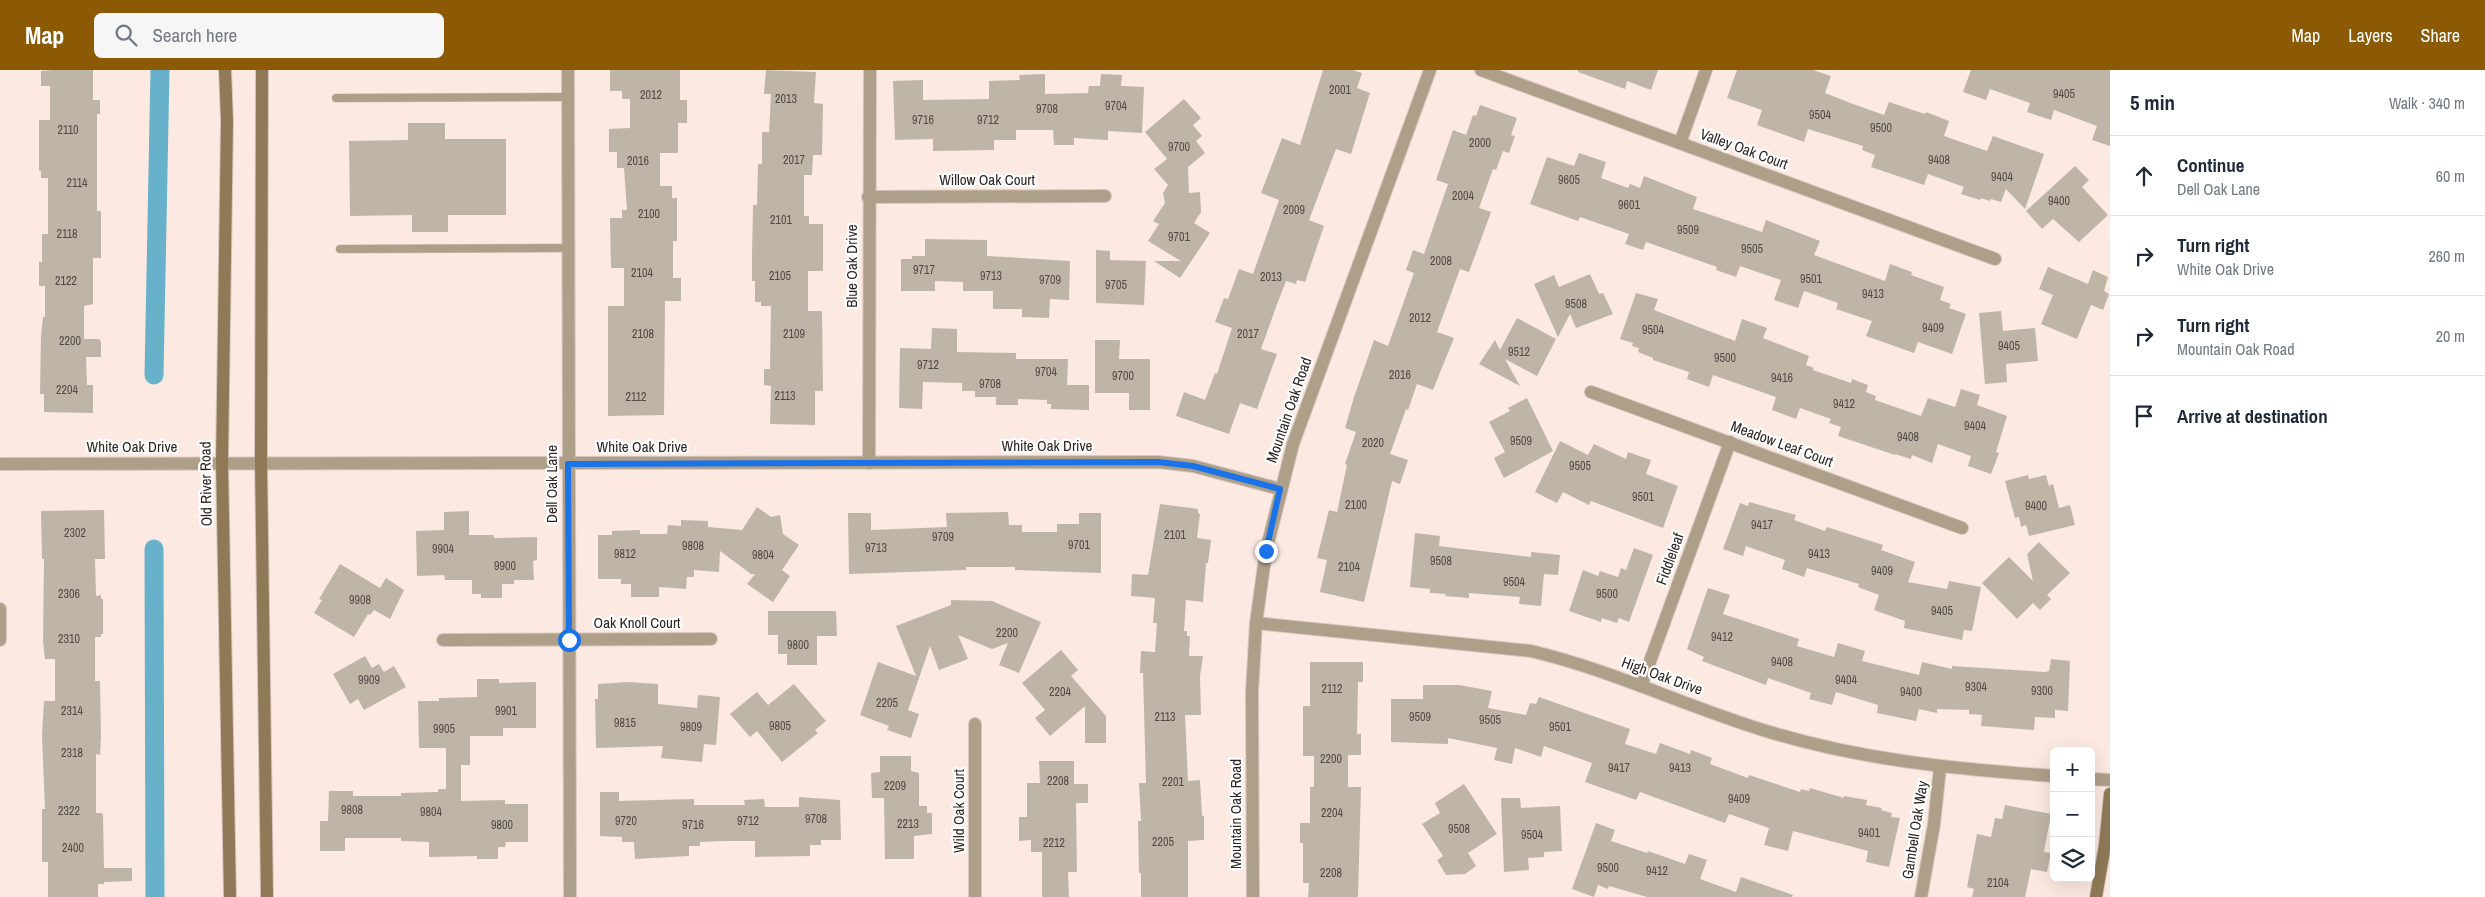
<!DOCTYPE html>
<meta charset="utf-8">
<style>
body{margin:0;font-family:"Archivo Narrow",sans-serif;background:#f6f6f7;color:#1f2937}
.controls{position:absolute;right:15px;bottom:15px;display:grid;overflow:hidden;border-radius:8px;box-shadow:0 5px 20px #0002}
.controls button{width:45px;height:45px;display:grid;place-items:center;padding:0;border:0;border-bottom:1px solid #e0e1e3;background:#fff;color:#1f2937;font:25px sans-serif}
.stop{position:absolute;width:15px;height:15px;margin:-11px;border:4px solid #1a73e8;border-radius:50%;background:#fff}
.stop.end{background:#1a73e8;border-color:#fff;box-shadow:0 1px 5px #0008}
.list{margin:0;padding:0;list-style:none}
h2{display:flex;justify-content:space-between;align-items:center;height:65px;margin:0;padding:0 20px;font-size:21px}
h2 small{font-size:16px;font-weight:400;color:#747a83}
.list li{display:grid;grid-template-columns:32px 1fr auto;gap:15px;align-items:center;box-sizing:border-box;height:80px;padding:0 20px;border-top:1px solid #e0e1e3}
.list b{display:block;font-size:19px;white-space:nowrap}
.list p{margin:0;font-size:16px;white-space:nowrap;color:#747a83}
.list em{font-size:16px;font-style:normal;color:#747a83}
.icon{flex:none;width:28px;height:28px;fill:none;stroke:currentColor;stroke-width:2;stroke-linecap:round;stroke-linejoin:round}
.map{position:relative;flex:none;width:2110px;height:827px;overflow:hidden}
header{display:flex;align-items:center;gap:30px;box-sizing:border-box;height:70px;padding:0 25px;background:#8c5a05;color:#fff}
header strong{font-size:24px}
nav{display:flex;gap:28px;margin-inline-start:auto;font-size:18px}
.search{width:350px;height:45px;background:#f6f6f7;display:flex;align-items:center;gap:12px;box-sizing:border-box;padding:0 18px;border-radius:8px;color:#747a83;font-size:19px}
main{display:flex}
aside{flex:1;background:#fff}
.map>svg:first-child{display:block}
</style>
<header>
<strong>Map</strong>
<div class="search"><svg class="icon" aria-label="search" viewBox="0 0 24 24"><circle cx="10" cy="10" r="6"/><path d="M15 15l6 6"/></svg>Search here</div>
<nav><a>Map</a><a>Layers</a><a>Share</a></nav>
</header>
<main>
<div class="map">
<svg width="2110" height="827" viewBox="0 0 2110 827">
<rect width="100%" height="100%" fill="#fce9e1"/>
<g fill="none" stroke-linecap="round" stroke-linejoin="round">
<g stroke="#67b1ca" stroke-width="19">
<path d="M154,305L160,0"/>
<path d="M154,479L155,827"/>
</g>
</g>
<g fill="#bfb5a7">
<path d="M53,0H93V30H100V44H97V141H101V188H93V234L84,236V269H99L101,272V287H86L87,315H93V343L44,342V324H40L41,266L43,247H45V216H39V192H42V164H48V108H41V101H39V50H50V16H41V1Z"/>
<path d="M610,0H680V30H687V53H678V83H660V116H672V128H677V171H673V208H681V231H665L664,345L608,346V236H624V198H611L610,148H622V140H627L624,98H617V82H609V59L630,58V29H622V21H610Z"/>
<path d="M766,0L816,2L814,33L823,34L822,85H813L812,105H804V146H809V154H823V201H808V241H822L823,321H815V355L770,354L771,316L764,315V299H770L771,236H761V232H755V211H752V186L753,135H757L758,94H762V62H769L771,24H764Z"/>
<path d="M1323,0H1353L1362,3L1357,18L1370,23L1351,84L1336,79L1309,150L1324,156L1305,212L1297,210L1296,214L1286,211L1276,237L1261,279L1277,284L1257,339L1240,333L1229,364L1176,346L1184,322L1205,330L1215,303L1217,304L1232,258L1215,252L1224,228L1228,229L1239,199L1253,204L1279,130L1261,123L1282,68L1300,75Z"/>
<path d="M1578,0H1658L1651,20L1627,11L1625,19L1578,2Z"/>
<path d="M1737,0H1813L1831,6L1825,23L1853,34L1884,45L1889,32L1925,44L1926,42L1949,51L1944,66L1987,81L1993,66L2044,84L2025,139L2006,119L2001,132L1991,129L1990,131L1981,128L1980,130L1961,124L1964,117L1928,104L1924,115L1871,97L1875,85L1862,80L1863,76L1808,59L1804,72L1757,55L1762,40L1727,28Z"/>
<path d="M1971,0H2110V76L2092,70L2097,56L2054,40L2051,50L2027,42L2030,33L1990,19L1986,30L1963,22Z"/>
<path d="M1045,4V24L1088,23L1089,16H1100L1101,4L1122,5L1121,16L1144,17L1142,63L1108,61V70L1074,68V75H1054L1053,60H1016V70H994V80L933,81V69L895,70L893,11L923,10V30L989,29V11L1020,10L1019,5Z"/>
<path d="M1184,29L1201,48L1193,55L1202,66L1196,71L1205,83L1188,97L1189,123L1200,122L1201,142L1194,153L1210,163L1180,208L1154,191H1181L1148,171L1159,154L1153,151L1165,133L1163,123L1168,115L1154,99L1167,89L1145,62Z"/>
<path d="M1480,35L1517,48L1511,65L1515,66L1509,83L1503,81L1496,100L1493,99L1479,138L1491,142L1469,202L1460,199L1437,262L1454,268L1433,320L1417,314L1408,340L1406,339L1390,384L1408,390L1400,414L1392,411L1364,532L1320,522L1327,490L1317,488L1329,440L1337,442L1347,395L1345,394L1356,362L1345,358L1354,327L1374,270L1388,276L1414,203L1406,200L1413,180L1424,184L1448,114L1436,110L1453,60L1466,65L1473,45L1476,46Z"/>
<path d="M408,53H445V69H506V145H448V162H412V145L350,146L349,71L408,70Z"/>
<path d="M1579,83L1606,92L1601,108L1628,118L1630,114L1640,118L1644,106L1697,127L1693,139L1762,162L1766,150L1820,171L1814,185L1885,211L1890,194L1912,202L1911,205L1944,217L1940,230L1951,234L1949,238L1966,244L1952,284L1918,272L1914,283L1866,266L1872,251L1836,239L1838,233L1804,221L1798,238L1774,230L1781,210L1740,196L1736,207L1716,200L1717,197L1646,172L1643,180L1625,174L1629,164L1580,147L1578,151L1530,134L1547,87L1574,96Z"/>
<path d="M2075,96L2089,110L2082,117L2108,145L2079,172L2053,149L2042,159L2026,141Z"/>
<path d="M925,169L987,170V186L1070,191L1069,230L1050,229L1049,248L1022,247V239H993V221H963V212L935,211V221H901V189H912V186H925Z"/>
<path d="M1096,180L1110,181V190L1146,191L1144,235L1096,233Z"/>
<path d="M2048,197L2088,214L2093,200L2108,207L2104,221L2109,224L2103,240L2091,235L2077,269L2041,254L2053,225L2039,219Z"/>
<path d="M1590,204L1599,224L1603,223L1613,244L1576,258L1570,244L1558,267L1534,214L1554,205L1559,217Z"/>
<path d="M1636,223L1658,229L1654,240L1735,271L1742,249L1767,258L1763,268L1809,286L1806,295L1814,298L1813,300L1851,313L1852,309L1868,315L1866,322L1876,326L1875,330L1921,346L1928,328L1955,337L1961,319L1980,325L1977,335L2007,346L1996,382L1999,383L1991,404L1968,396L1971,386L1938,374L1932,393L1912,385L1911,389L1895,384V385L1838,366L1841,357L1829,353L1831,349L1800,338L1796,349L1772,340L1776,327L1713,305L1709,317L1687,309L1689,302L1653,290V288L1638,282L1639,278L1632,276L1633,273L1620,269Z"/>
<path d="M2001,241L2003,261L2035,258L2038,291L2006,294L2007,312L1985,314L1979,243Z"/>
<path d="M1517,248L1556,269L1537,306L1505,289L1520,316L1479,294L1495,270L1500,280Z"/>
<path d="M932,258L957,259V282L1016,283V289H1068L1067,315H1089V340L1051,339V334H1047V330L1018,329V335H996V327H975V321H962V313L923,312L922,339L899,338L900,278L931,279Z"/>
<path d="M1095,270H1120L1119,289H1150V340H1129V323H1095Z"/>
<path d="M1527,328L1553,381L1504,408L1494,388L1505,382L1489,352L1510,341L1508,338Z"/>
<path d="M1560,371L1588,385L1594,374L1626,389L1628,382L1651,390L1646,404L1678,416L1663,458L1591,431L1589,435L1563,422L1557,433L1535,422Z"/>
<path d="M2028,405L2029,409L2046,405L2049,416L2053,414L2059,438L2070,435L2075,455L2029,466L2026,455L2021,457L2019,447L2015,448L2005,411Z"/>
<path d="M1749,432L1796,445L1794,450L1825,461L1827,457L1883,475L1881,480L1915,492L1908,512L1947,519L1949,511L1981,517L1972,561L1964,560L1962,570L1904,558L1905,551L1874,540L1879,525L1858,517L1859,514L1807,498L1804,507L1782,499L1785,490L1746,476L1743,486L1723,479L1740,433L1748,436Z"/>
<path d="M1160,434L1198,439V443L1200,444L1197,468L1211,470L1208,493H1206L1203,532L1186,530L1184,561H1187V566H1190L1189,586H1203L1200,606L1201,645H1185L1188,711L1200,710L1202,746H1204V770L1188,771V827H1141V803H1139L1138,751H1141L1139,713H1146L1143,603H1140L1141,581L1155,582L1157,553H1153L1155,528L1131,526L1132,504L1148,505Z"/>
<path d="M757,437L771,447L780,445L783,464L799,475L782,500L790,506L773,532L747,514L755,504H751L720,481L719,502L694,500V507H687L686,519L659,517V527H631V514H621V509H598V465H612V461L640,460V464H667L668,455L681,456V450L708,451V457L742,460Z"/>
<path d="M104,440L105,489H95L96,526L101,525V529H103V564H101V567H95V611H100L101,666L100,685L96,684V743H102L103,746L104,798H132V811L104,812V814H98V827H48V792H42V739H45L42,666L44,631H55V589H45L43,571L44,489H42L41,441Z"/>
<path d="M469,441V465H494V468L537,467V490L533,491L534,510H514V514H502V528H481V524H472V510H445L444,505L417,506L416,461L444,460V442Z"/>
<path d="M1008,442L1009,455H1022V462H1057V454H1079V443H1101V503L1015,500V497H966V500L849,504L848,443H871V460L947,457L946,443Z"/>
<path d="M1415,463L1440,466L1439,476L1531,487V482L1560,485L1558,505L1544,504L1541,536L1519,534L1520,527L1469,523V528L1445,526L1446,524L1430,523V519L1410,517Z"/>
<path d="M2039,472L2070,503L2047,525L2051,529L2040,540L2033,533L2017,549L1982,513L2009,487L2033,511L2027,484Z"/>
<path d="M1634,478L1653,485L1629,552L1619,548L1617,553L1602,548L1601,552L1569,541L1583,500L1598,506L1600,501L1618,507L1621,498L1626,500Z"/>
<path d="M340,494L380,518L386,508L404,520L390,549L374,540L370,545L368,544L354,567L314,543L322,530L319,529Z"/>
<path d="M1708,518L1730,525L1723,544L1799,569L1797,576L1834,587L1838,573L1865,581L1862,591L1919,605L1922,592L1952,599V596L2045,602L2049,601L2051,589L2070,591L2068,641L2055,640V648L2035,647L2034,660L1981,656L1982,645L1969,644V640L1937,639V643L1919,639L1916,651L1877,643L1878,635L1836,622L1832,635L1809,629L1811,623L1768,608L1766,615L1702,591L1704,587L1687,579Z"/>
<path d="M951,530L992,531L1041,552L1019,603L999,595L1008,573L992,579L958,565L968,589L939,600L930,576L908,640L919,644L911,668L887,660L889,656L860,645L878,592L916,606L896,556L951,535Z"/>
<path d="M768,541H836L837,566H817V595H787V584H778V565H768Z"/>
<path d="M1061,580L1078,600L1071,606L1106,646V673H1085V636L1050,666L1035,648L1045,640L1022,613Z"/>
<path d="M365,586L372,598L379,594L384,602L394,596L406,617L364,640L358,629L350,634L333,604Z"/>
<path d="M1310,592H1363V612H1358L1357,664H1361V685H1348V717H1361L1358,827H1308L1309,813H1303V773H1300V753H1310V717H1314V686H1303V636H1310Z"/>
<path d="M477,609H499V613L536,612V658H503V666H470V695H461V731L505,730V734H528V772H506L505,777H498V789H477V786L429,787V772L401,771V768H345V781H320V751H328L329,721H353V726H401V723L438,722V719H446V678H419L418,631H439V628L477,627Z"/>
<path d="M628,612L658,614V634L697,638L698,625L720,627L716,675L704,674L702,692L661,688L663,676L596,678L595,629H598V614Z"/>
<path d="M794,614L826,651L815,660L818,663L782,692L757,661L750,667L730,644L757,622L768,635Z"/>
<path d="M1423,615H1459L1492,621L1488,638L1526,645L1530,633L1536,634L1539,627L1630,659L1625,674L1656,684L1660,673L1690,684L1691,680L1712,688L1710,694L1748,708L1749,705L1800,722L1801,719L1809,721L1810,718L1844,728V726L1867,730L1866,735L1882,738L1881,740L1892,743L1891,747L1900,748L1889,797L1866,792L1868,781L1793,761L1788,781L1764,775L1769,758L1729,744L1725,753L1640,722L1636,730L1585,712L1592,693L1544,676L1541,687L1515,678L1512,694L1494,690L1497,678L1448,668V674L1391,672V629H1423Z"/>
<path d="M880,686H911V701L919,703V736H927V743H932V764L914,766V789H885L884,728H872L871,703L880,702Z"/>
<path d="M1039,691H1074V714H1088V733H1076L1077,802H1068L1069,827H1042V782H1031V770L1019,771V747H1027V713H1040Z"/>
<path d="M1464,714L1497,764L1468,783L1476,796L1465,804L1446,805L1437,790L1443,786L1422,754L1440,743L1435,733Z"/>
<path d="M600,722H619V731L694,729V735H745L744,730L764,729L765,737H799V727L840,730L841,770H821V775H810V786L755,787V771H725L700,772V776H689V786L635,789L634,772H622V767L600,766Z"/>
<path d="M1501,728H1520L1521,738L1560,736L1562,781L1544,782V787L1528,788L1529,800L1504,802Z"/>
<path d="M2005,735L2051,744L2044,782L2051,783L2047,802L2031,799L2025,827H1972L1974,819L1967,817L1977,764L1991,767L1995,748L2002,749Z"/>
<path d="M1596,753L1615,760L1611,771L1647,783L1648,781L1685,794L1689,784L1707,790L1700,809L1736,822L1741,807L1793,825L1792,827H1647L1609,816L1608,819L1598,815L1594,827L1572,819Z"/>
</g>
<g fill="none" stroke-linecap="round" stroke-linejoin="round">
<defs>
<g id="lane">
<path d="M336,28L567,27"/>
<path d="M340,179L567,178"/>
</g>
<g id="street">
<path d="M568,0L570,827"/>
<path d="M1481,0L1995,189"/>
<path d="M1680,73L1706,0"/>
<path d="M868,127L1105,126"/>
<path d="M1591,322L1962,458"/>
<path d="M869,393L870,0"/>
<path d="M0,394L1158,392L1193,396L1280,419"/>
<path d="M0,539V570"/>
<path d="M1256,553L1531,581C1611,600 1685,636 1763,660C1859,690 1955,699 2054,706"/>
<path d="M443,570L711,569"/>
<path d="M1641,616L1730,372"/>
<path d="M975,654V827"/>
<path d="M2091,709L2110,710"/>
<path d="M1253,827L1252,622L1256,553L1266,481L1293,374L1430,0"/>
<path d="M1921,827L1934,754L1940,698"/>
</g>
<g id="secondary">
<path d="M225,0L227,51L222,392L230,827"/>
<path d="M262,0L261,392L267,827"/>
<path d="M2096,827L2105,775L2110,724"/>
</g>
</defs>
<use href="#lane" stroke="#d7c6bf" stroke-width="9"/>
<use href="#street" stroke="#d7c6bf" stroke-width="14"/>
<use href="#secondary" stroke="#d7c6bf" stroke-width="14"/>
<use href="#lane" stroke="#ae9f88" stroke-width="8"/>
<use href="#street" stroke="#ae9f88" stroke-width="12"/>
<use href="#secondary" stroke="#8f7957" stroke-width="12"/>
</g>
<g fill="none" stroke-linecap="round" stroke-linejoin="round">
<path stroke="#1a73e8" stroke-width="6" d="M569,570L568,394L1158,392L1193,396L1280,419L1266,481"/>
</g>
<g text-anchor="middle" stroke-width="4.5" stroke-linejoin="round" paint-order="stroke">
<g font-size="12" fill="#524a44">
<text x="1340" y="24">2001</text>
<text x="2064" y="28">9405</text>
<text x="651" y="29">2012</text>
<text x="786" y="33">2013</text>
<text x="1116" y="40">9704</text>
<text x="1047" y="43">9708</text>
<text x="1820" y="49">9504</text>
<text x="923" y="54">9716</text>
<text x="988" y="54">9712</text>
<text x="1881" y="62">9500</text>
<text x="68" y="64">2110</text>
<text x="1480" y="77">2000</text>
<text x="1179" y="81">9700</text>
<text x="794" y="94">2017</text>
<text x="1939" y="94">9408</text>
<text x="638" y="95">2016</text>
<text x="2002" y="111">9404</text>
<text x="1569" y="114">9605</text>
<text x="77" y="117">2114</text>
<text x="1463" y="130">2004</text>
<text x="2059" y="135">9400</text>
<text x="1629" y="139">9601</text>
<text x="1294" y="144">2009</text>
<text x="649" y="148">2100</text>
<text x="781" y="154">2101</text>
<text x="1688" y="164">9509</text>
<text x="67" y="168">2118</text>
<text x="1179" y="171">9701</text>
<text x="1752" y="183">9505</text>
<text x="1441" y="195">2008</text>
<text x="924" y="204">9717</text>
<text x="642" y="207">2104</text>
<text x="780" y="210">2105</text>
<text x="991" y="210">9713</text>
<text x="1271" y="211">2013</text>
<text x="1811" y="213">9501</text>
<text x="1050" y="214">9709</text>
<text x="66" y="215">2122</text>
<text x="1116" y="219">9705</text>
<text x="1873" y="228">9413</text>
<text x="1576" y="238">9508</text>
<text x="1420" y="252">2012</text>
<text x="1933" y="262">9409</text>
<text x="1653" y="264">9504</text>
<text x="643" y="268">2108</text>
<text x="794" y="268">2109</text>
<text x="1248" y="268">2017</text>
<text x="70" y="275">2200</text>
<text x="2009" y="280">9405</text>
<text x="1519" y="286">9512</text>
<text x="1725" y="292">9500</text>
<text x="928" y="299">9712</text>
<text x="1046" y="306">9704</text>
<text x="1400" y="309">2016</text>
<text x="1123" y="310">9700</text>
<text x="1782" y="312">9416</text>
<text x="990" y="318">9708</text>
<text x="67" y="324">2204</text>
<text x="785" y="330">2113</text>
<text x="636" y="331">2112</text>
<text x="1844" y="338">9412</text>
<text x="1975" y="360">9404</text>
<text x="1908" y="371">9408</text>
<text x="1521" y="375">9509</text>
<text x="1373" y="377">2020</text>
<text x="1580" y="400">9505</text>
<text x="1643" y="431">9501</text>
<text x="1356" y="439">2100</text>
<text x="2036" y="440">9400</text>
<text x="1762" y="459">9417</text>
<text x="75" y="467">2302</text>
<text x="1175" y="469">2101</text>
<text x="943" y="471">9709</text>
<text x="1079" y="479">9701</text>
<text x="693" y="480">9808</text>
<text x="876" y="482">9713</text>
<text x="443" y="483">9904</text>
<text x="625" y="488">9812</text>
<text x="1819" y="488">9413</text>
<text x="763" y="489">9804</text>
<text x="1441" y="495">9508</text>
<text x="505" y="500">9900</text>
<text x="1349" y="501">2104</text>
<text x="1882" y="505">9409</text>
<text x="1514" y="516">9504</text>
<text x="69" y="528">2306</text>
<text x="1607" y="528">9500</text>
<text x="360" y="534">9908</text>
<text x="1942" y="545">9405</text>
<text x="1007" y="567">2200</text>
<text x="1722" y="571">9412</text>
<text x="69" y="573">2310</text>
<text x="798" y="579">9800</text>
<text x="1782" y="596">9408</text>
<text x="369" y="614">9909</text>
<text x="1846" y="614">9404</text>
<text x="1976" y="621">9304</text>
<text x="1332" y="623">2112</text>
<text x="2042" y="625">9300</text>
<text x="1060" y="626">2204</text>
<text x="1911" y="626">9400</text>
<text x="887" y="637">2205</text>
<text x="72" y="645">2314</text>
<text x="506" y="645">9901</text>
<text x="1165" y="651">2113</text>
<text x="1420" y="651">9509</text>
<text x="1490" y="654">9505</text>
<text x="625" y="657">9815</text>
<text x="780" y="660">9805</text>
<text x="691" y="661">9809</text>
<text x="1560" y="661">9501</text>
<text x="444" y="663">9905</text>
<text x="72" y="687">2318</text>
<text x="1331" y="693">2200</text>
<text x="1619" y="702">9417</text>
<text x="1680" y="702">9413</text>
<text x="1058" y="715">2208</text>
<text x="1173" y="716">2201</text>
<text x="895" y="720">2209</text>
<text x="1739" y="733">9409</text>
<text x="352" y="744">9808</text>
<text x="69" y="745">2322</text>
<text x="431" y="746">9804</text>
<text x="1332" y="747">2204</text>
<text x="816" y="753">9708</text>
<text x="626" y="755">9720</text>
<text x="748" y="755">9712</text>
<text x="908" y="758">2213</text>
<text x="502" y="759">9800</text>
<text x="693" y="759">9716</text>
<text x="1459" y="763">9508</text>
<text x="1869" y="767">9401</text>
<text x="1532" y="769">9504</text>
<text x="1163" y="776">2205</text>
<text x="1054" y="777">2212</text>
<text x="73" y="782">2400</text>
<text x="1608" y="802">9500</text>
<text x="1657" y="805">9412</text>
<text x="1331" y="807">2208</text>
<text x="1998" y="817">2104</text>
</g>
<g font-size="15" fill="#2d2623" stroke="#fff">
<text transform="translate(1744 79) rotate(20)" y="5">Valley Oak Court</text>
<text x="987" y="115">Willow Oak Court</text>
<text transform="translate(852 196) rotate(-90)" y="5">Blue Oak Drive</text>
<text transform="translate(1289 340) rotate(-71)" y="5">Mountain Oak Road</text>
<text transform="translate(1782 374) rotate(20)" y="5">Meadow Leaf Court</text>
<text x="1047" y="381">White Oak Drive</text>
<text x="132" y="382">White Oak Drive</text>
<text x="642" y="382">White Oak Drive</text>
<text transform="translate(206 414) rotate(-91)" y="5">Old River Road</text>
<text transform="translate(552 414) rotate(-90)" y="5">Dell Oak Lane</text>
<text transform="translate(1670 489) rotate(-70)" y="5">Fiddleleaf</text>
<text x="637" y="558">Oak Knoll Court</text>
<text transform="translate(1662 606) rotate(20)" y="5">High Oak Drive</text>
<text transform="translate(959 741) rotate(-90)" y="5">Wild Oak Court</text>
<text transform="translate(1236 744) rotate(-90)" y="5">Mountain Oak Road</text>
<text transform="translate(1915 760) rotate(-81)" y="5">Gambell Oak Way</text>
</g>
</g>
</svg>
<div class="controls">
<button>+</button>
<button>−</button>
<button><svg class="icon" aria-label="layers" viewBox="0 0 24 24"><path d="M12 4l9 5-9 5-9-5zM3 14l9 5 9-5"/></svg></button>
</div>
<div class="stop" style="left:569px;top:570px"></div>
<div class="stop end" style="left:1266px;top:481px"></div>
</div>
<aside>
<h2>5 min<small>Walk · 340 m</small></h2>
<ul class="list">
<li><svg class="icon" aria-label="ahead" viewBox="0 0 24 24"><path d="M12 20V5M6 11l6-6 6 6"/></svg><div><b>Continue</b><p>Dell Oak Lane</p></div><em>60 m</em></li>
<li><svg class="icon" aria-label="right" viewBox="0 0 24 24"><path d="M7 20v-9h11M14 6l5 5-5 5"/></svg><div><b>Turn right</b><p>White Oak Drive</p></div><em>260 m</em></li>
<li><svg class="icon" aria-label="right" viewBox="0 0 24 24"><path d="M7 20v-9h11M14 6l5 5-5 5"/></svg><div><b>Turn right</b><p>Mountain Oak Road</p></div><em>20 m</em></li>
<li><svg class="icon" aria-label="arrive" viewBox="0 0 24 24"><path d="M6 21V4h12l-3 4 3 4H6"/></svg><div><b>Arrive at destination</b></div></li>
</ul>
</aside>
</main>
